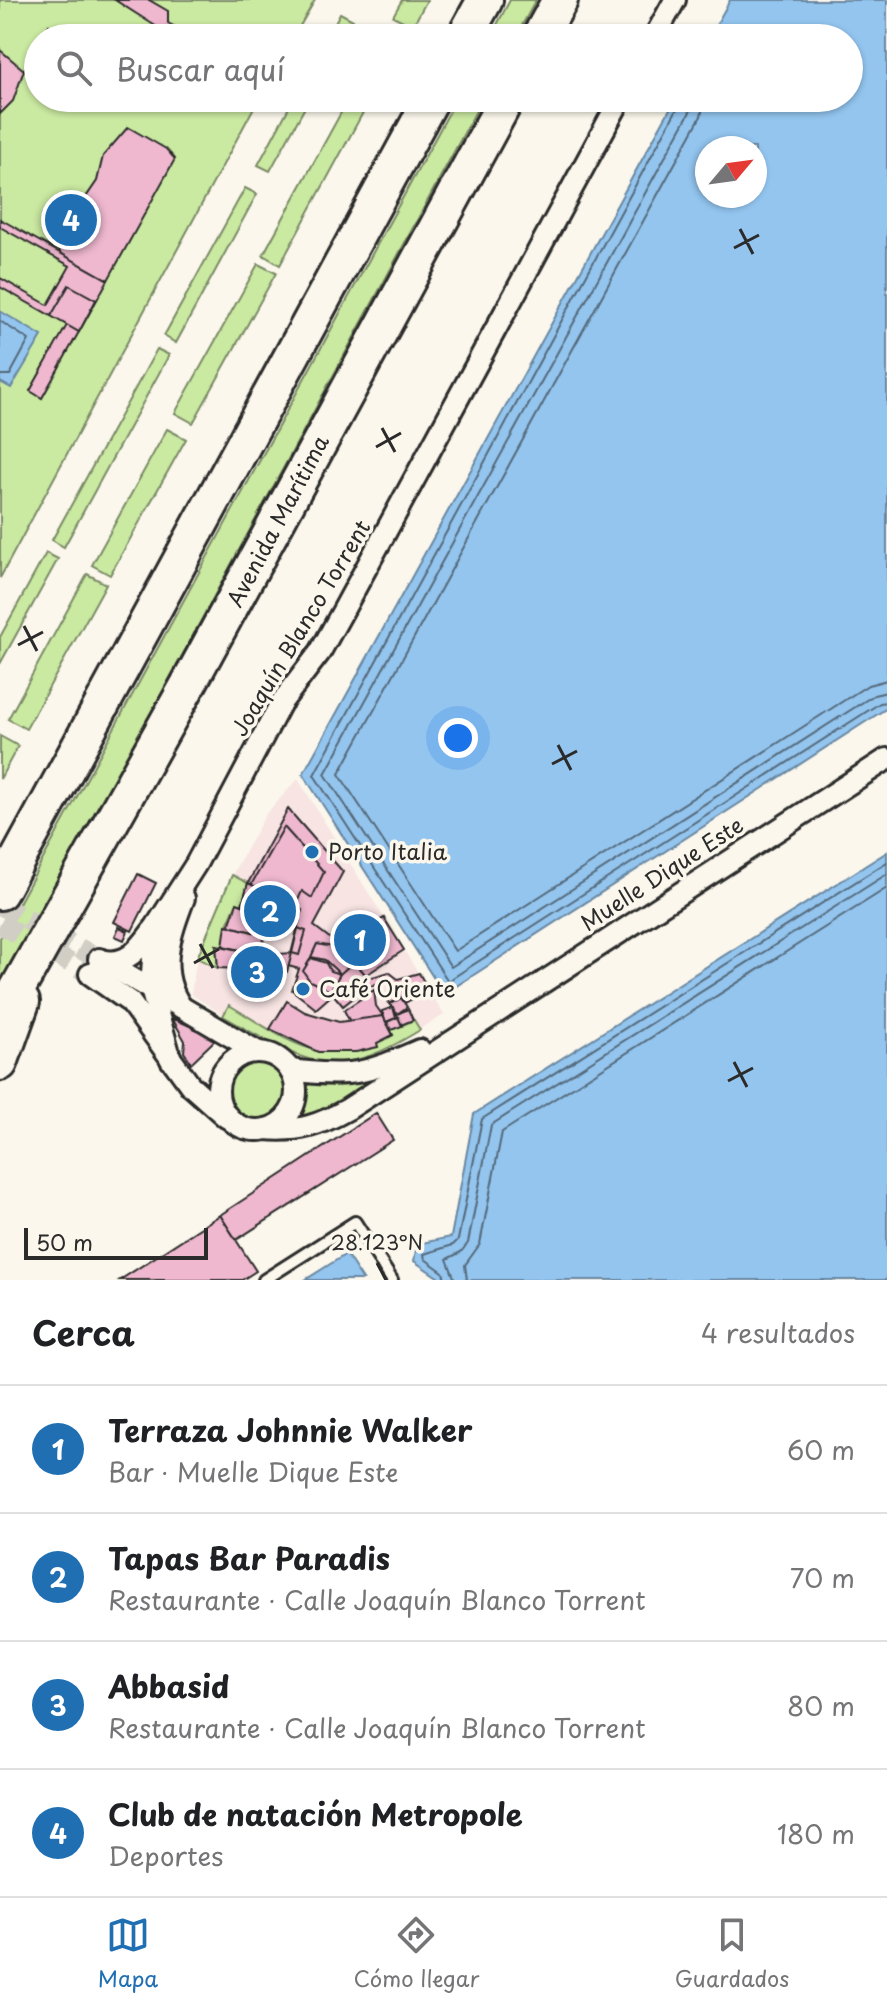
<!DOCTYPE html>
<html lang="es">
<meta charset="utf-8">
<style>
body{margin:0;font-family:"Playpen Sans",sans-serif;background:#f6f6f6;color:#202124}
.compass{position:absolute;left:695px;top:136px;width:72px;height:72px;border-radius:50%;background:#fff;box-shadow:0 2px 6px #0004;rotate:61deg}
.scale{position:absolute;left:24px;bottom:20px;width:184px;box-sizing:border-box;padding-left:8px;border:4px solid #2b2b2b;border-top:0;font-size:22px;line-height:28px;white-space:nowrap;color:#2b2b2b;-webkit-text-stroke:6px #fbf7ec;paint-order:stroke}
.you{position:absolute;left:458px;top:738px;width:28px;height:28px;margin:-20px;border:6px solid #fff;border-radius:50%;background:#1a73e8;box-shadow:0 0 0 12px #1a73e833}
.badge{display:grid;place-items:center;width:52px;height:52px;border-radius:50%;background:#1f6fb2;color:#fff;font-size:26px;font-weight:700}
.pin{position:absolute;translate:-50% -50%;border:4px solid #fff;box-shadow:0 2px 8px #0006}
.list{margin:0;padding:0;list-style:none}
h2{display:flex;justify-content:space-between;align-items:center;height:104px;margin:0;padding:0 32px;font-size:34px}
h2 small{font-size:26px;font-weight:400;color:#757577}
.list li{display:grid;grid-template-columns:52px 1fr auto;gap:24px;align-items:center;box-sizing:border-box;height:128px;padding:0 32px;border-top:2px solid #e0e0e0}
.list b{display:block;font-size:30px;white-space:nowrap}
.list p{margin:0;font-size:26px;white-space:nowrap;color:#757577}
.list em{font-size:26px;font-style:normal;color:#757577}
.icon{flex:none;width:44px;height:44px;fill:none;stroke:currentColor;stroke-width:2;stroke-linecap:round;stroke-linejoin:round}
.map{position:relative;flex:none;width:887px;height:1280px;overflow:hidden}
.search{position:absolute;background:#fff;box-shadow:0 2px 6px #0004;left:24px;right:24px;top:24px;height:88px;display:flex;align-items:center;gap:20px;box-sizing:border-box;padding:0 28px;border-radius:44px;color:#757577;font-size:30px}
.sheet{height:616px;background:#fff}
nav{display:flex;justify-content:space-around;align-items:center;box-sizing:border-box;height:112px;border-top:2px solid #e0e0e0;background:#fff;font-size:22px;color:#757577}
nav a{display:grid;justify-items:center;gap:4px}
nav .on{color:#1f6fb2}
.map>svg:first-child{display:block}
</style>
<div class="map">
<svg width="887" height="1280" viewBox="0 0 887 1280">
<rect width="100%" height="100%" fill="#fbf7ec"/>
<filter id="ink" filterUnits="userSpaceOnUse"><feTurbulence type="fractalNoise" baseFrequency=".0125" numOctaves="2"/><feDisplacementMap in="SourceGraphic" scale="16" xChannelSelector="R" yChannelSelector="G"/><feConvolveMatrix kernelMatrix="1 2 1 2 8 2 1 2 1" color-interpolation-filters="sRGB"/></filter>
<g filter="url(#ink)">
<path fill="#f7e4e3" d="M298,779L444,1015L367,1059L313,1061L244,1028L191,994L197,958L233,873L266,814Z"/>
<g fill="#cae9a1" stroke="#7a8a66" stroke-width="2">
<path d="M0,0H315L293,38H38V98H259L0,578Z"/>
<path d="M402,0H427L413,26L393,16Z"/>
<path d="M510,0H536L515,38H490Z"/>
<path d="M340,13L353,20L343,38H327Z"/>
<path d="M294,98H310L270,171L258,165Z"/>
<path d="M349,98L366,107L280,265L263,255Z"/>
<path d="M457,98H483L0,993V938Z"/>
<path d="M245,188L257,194L176,343L164,336Z"/>
<path d="M258,264L276,273L193,423L175,413Z"/>
<path d="M157,349L169,355L64,547L52,540Z"/>
<path d="M167,429L186,439L110,575L92,565Z"/>
<path d="M46,553L58,559L0,664V637Z"/>
<path d="M87,574L106,584L26,729L8,719Z"/>
<path d="M0,736L18,746L0,779Z"/>
<path d="M232,875L248,883L242,905L236,904L227,925L223,946L216,945L218,968L197,958Z"/>
<path d="M229,1005C294,1043 318,1071 393,1035L391,1030L414,1020L420,1030C331,1085 308,1064 223,1016Z"/>
<circle cx="257" cy="1091" r="29"/>
<path d="M377,1076V1079L312,1119L300,1118L308,1081Z"/>
</g>
<g fill="#93c5ef" stroke="#6987a1" stroke-width="2" fill-rule="evenodd">
<path d="M730,0H887V708L444,994L303,774L676,98H849V38H709ZM755,148V196H707V148Z"/>
<path d="M0,311L42,336L11,388L0,382Z"/>
<path d="M887,852V1280H442L414,1261L417,1244L451,1237L474,1114Z"/>
<path d="M346,1254L363,1280H305Z"/>
</g>
<g fill="none" stroke-linecap="round" stroke-linejoin="round">
<g stroke="#556979" stroke-width="2">
<path d="M683,98L314,775L448,981L880,703L887,702"/>
<path d="M693,98L691,110L325,774L451,967L874,695L887,692"/>
<path d="M705,98L701,116L339,774L455,951L868,685L887,680"/>
<path d="M0,321L29,340L10,375H0"/>
<path d="M445,1280L443,1272L425,1259L424,1254L453,1245L458,1240L482,1119L887,862"/>
<path d="M455,1280L447,1259L461,1252L468,1243L491,1125L887,874"/>
<path d="M467,1280L465,1265L480,1244L502,1132L887,888"/>
</g>
</g>
<g fill="#efb8cf" stroke="#2b2b2b" stroke-width="2">
<path d="M115,0H149L168,11V23L177,28L171,36Z"/>
<path d="M49,25L71,38H42Z"/>
<path d="M38,46V78L24,70Z"/>
<path d="M0,50L24,70L13,101L0,114Z"/>
<path d="M128,127L166,149L175,159L108,280L60,253L58,244L68,216L84,200L97,181L103,156Z"/>
<path d="M0,219L108,280L42,398L30,391L67,325L0,287V278L48,305L70,266L0,227Z"/>
<path d="M69,285L96,300L79,332L51,316Z"/>
<path d="M288,809L343,872L314,926L340,946L369,978L389,972L398,979L419,973L424,982L412,999L405,1003L386,980L366,988L343,1006L333,994L316,1009L292,990L299,969L288,966L302,910L248,883Z"/>
<path d="M284,827L324,872L312,898L302,891L295,907L251,885Z"/>
<path d="M138,874L156,883L132,931L114,922Z"/>
<path d="M248,883L287,902L280,919L242,905Z"/>
<path d="M237,903L273,917L269,936L229,926Z"/>
<path d="M384,918L404,950L366,975L340,946Z"/>
<path d="M226,925L264,935L262,955L223,946Z"/>
<path d="M119,927L128,931L124,940L115,936Z"/>
<path d="M298,928L306,931L299,955L292,953Z"/>
<path d="M317,944L338,948L350,965L340,974L325,960L311,957Z"/>
<path d="M216,945L262,955L263,970L218,968Z"/>
<path d="M292,953L287,972L266,970V955Z"/>
<path d="M311,958L326,963L330,971L340,974L330,991L310,981L303,971Z"/>
<path d="M393,989L400,997L390,1004L384,997Z"/>
<path d="M374,990L376,1006L383,1016L350,1022L344,1010Z"/>
<path d="M401,998L407,1007L397,1014L390,1004Z"/>
<path d="M287,1001L305,1012L339,1022L383,1016L393,1035L377,1043L378,1047L356,1052H318L270,1029Z"/>
<path d="M393,1007L396,1018L386,1022L382,1011Z"/>
<path d="M408,1009L413,1020L401,1025L397,1014Z"/>
<path d="M398,1017L402,1026L391,1030L387,1022Z"/>
<path d="M172,1018L217,1038L191,1063L184,1052L185,1041Z"/>
<path d="M376,1113L393,1140L236,1240L220,1215Z"/>
<path d="M220,1215L256,1271L242,1280H120Z"/>
</g>
<g fill="none" stroke-linecap="round" stroke-linejoin="round">
<g stroke="#d1cec5" stroke-width="20" stroke-dasharray="20 10" stroke-linecap="butt">
<path d="M0,905L99,959"/>
<path d="M0,924L90,974"/>
</g>
<defs>
<path id="service" d="M264,1280L355,1222L392,1280"/>
<g id="minor">
<path d="M654,38L675,0"/>
<path d="M99,959L258,1052"/>
<path d="M102,960C126,967 140,948 153,930"/>
<path d="M90,974L130,1002L190,1085L226,1117"/>
<path d="M182,1008C156,972 170,935 184,898"/>
<circle cx="257" cy="1091" r="39"/>
<path d="M171,1060L151,989L155,928L196,864L281,703L320,652L345,607L621,98"/>
<path d="M290,1070C350,1078 365,1074 420,1050"/>
<path d="M266,1129C299,1132 320,1125 348,1109L887,759"/>
</g>
<g id="trunk">
<path d="M464,38L485,0"/>
<path d="M539,38L560,0"/>
<path d="M0,892L432,98"/>
<path d="M0,1020L188,685L507,98"/>
<path d="M0,1063L22,1002"/>
</g>
</defs>
<use href="#service" stroke="#2b2b2b" stroke-width="16"/>
<use href="#minor" stroke="#2b2b2b" stroke-width="26"/>
<use href="#trunk" stroke="#2b2b2b" stroke-width="40"/>
<use href="#service" stroke="#fbf7ec" stroke-width="10"/>
<use href="#minor" stroke="#fbf7ec" stroke-width="20"/>
<use href="#trunk" stroke="#fbf7ec" stroke-width="34"/>
</g>
</g>
<path fill="none" stroke="#2b2b2b" stroke-width="3" d="M740,229L753,254M734,248L759,235M382,428L395,452M376,447L401,433M24,626L37,651M18,645L43,632M558,745L571,770M552,764L577,751M200,944L213,968M194,963L219,949M734,1062L747,1087M728,1081L753,1068M377,1263L386,1280"/>
<g fill="#1f6fb2" stroke="#fbf7ec" stroke-width="3">
<circle cx="312" cy="852" r="8"/>
<circle cx="303" cy="989" r="8"/>
</g>
<g text-anchor="middle" stroke-width="7" stroke-linejoin="round" paint-order="stroke">
<g font-size="22" fill="#2b2b2b" stroke="#fbf7ec">
<text transform="translate(278 521) rotate(-62)" y="8">Avenida Marítima</text>
<text transform="translate(301 628) rotate(-59)" y="8">Joaquín Blanco Torrent</text>
<text transform="translate(662 874) rotate(-33)" y="8">Muelle Dique Este</text>
</g>
<g font-size="22" fill="#2b2b2b" stroke="#fbf7ec" text-anchor="start">
<text x="328" y="860">Porto Italia</text>
<text x="319" y="997">Café Oriente</text>
</g>
</g>
<g font-size="20" text-anchor="middle" fill="#2b2b2b" stroke="#fbf7ec" stroke-width="7" stroke-linejoin="round" paint-order="stroke">
<text x="377" y="1250">28.123°N</text>
</g>
</svg>
<svg class="compass" viewBox="-18 -18 36 36"><path d="M0-13l5 13h-10z" fill="#e53935"/><path d="M0 13l5-13h-10z" fill="#757577"/></svg>
<div class="scale">50 m</div>
<div class="you"></div>
<div class="pin badge" style="left:360px;top:940px">1</div>
<div class="pin badge" style="left:270px;top:911px">2</div>
<div class="pin badge" style="left:257px;top:972px">3</div>
<div class="pin badge" style="left:71px;top:220px">4</div>
<div class="search"><svg class="icon" aria-label="search" viewBox="0 0 24 24"><circle cx="10" cy="10" r="6"/><path d="M15 15l6 6"/></svg>Buscar aquí</div>
</div>
<section class="sheet">
<h2>Cerca<small>4 resultados</small></h2>
<ul class="list">
<li><span class="badge">1</span><div><b>Terraza Johnnie Walker</b><p>Bar · Muelle Dique Este</p></div><em>60 m</em></li>
<li><span class="badge">2</span><div><b>Tapas Bar Paradis</b><p>Restaurante · Calle Joaquín Blanco Torrent</p></div><em>70 m</em></li>
<li><span class="badge">3</span><div><b>Abbasid</b><p>Restaurante · Calle Joaquín Blanco Torrent</p></div><em>80 m</em></li>
<li><span class="badge">4</span><div><b>Club de natación Metropole</b><p>Deportes</p></div><em>180 m</em></li>
</ul>
</section>
<nav>
<a class="on"><svg class="icon" aria-label="map" viewBox="0 0 24 24"><path d="M3 6l6-2 6 2 6-2v14l-6 2-6-2-6 2zM9 4v14M15 6v14"/></svg>Mapa</a>
<a><svg class="icon" aria-label="directions" viewBox="0 0 24 24"><path d="M12 3l9 9-9 9-9-9zM9 14v-3h6M13 9l2 2-2 2"/></svg>Cómo llegar</a>
<a><svg class="icon" aria-label="saved" viewBox="0 0 24 24"><path d="M7 4h10v16l-5-4-5 4z"/></svg>Guardados</a>
</nav>
